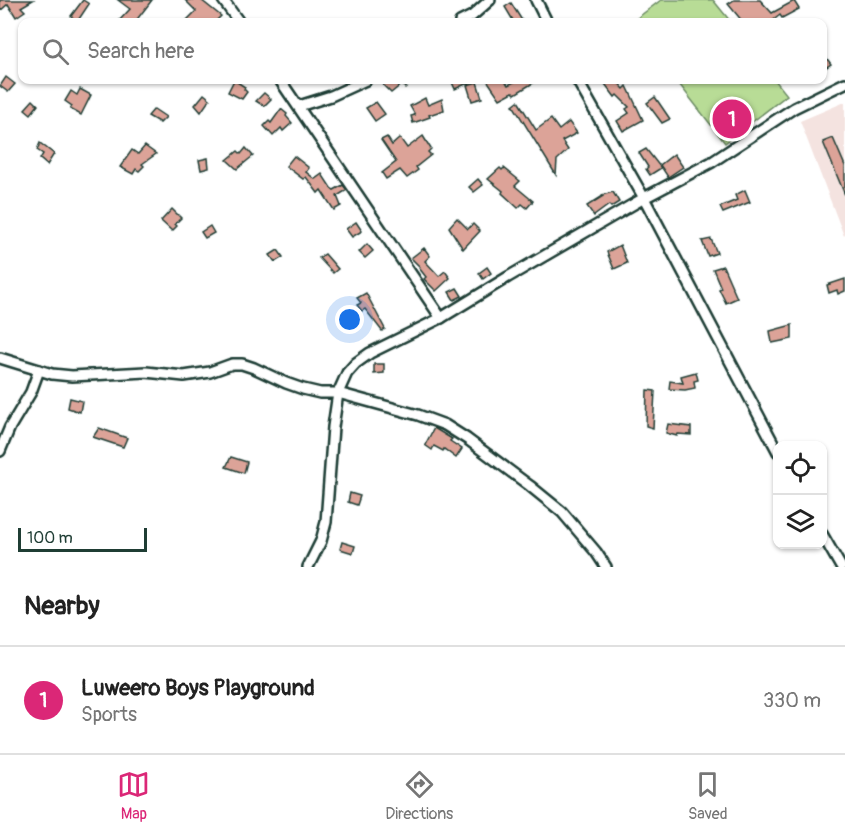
<!DOCTYPE html>
<style>
body{margin:0;font-family:Pangolin,sans-serif;background:#f6f6f6;color:#222}
.controls{position:absolute;right:18px;bottom:18px;display:grid;overflow:hidden;border-radius:12px;box-shadow:0 2px 4px #0004}
.controls button{width:54px;height:54px;display:grid;place-items:center;padding:0;border:0;border-bottom:2px solid #e0e0e0;background:#fff;color:#222;font:30px sans-serif}
.scale{position:absolute;left:18px;bottom:15px;width:129px;box-sizing:border-box;padding-left:6px;border:3px solid #1f3d34;border-top:0;font-size:16px;line-height:21px;white-space:nowrap;color:#1f3d34;-webkit-text-stroke:4px #fff;paint-order:stroke}
.you{position:absolute;left:350px;top:320px;width:21px;height:21px;margin:-15px;border:4px solid #fff;border-radius:50%;background:#1a73e8;box-shadow:0 0 0 9px #1a73e833}
.badge{display:grid;place-items:center;width:39px;height:39px;border-radius:50%;background:#db2777;color:#fff;font-size:20px;font-weight:700}
.pin{position:absolute;translate:-50% -50%;border:3px solid #fff;box-shadow:0 2px 6px #0006}
.list{margin:0;padding:0;list-style:none}
h2{display:flex;justify-content:space-between;align-items:center;height:78px;margin:0;padding:0 24px;font-size:26px}
h2 small{font-size:20px;font-weight:400;color:#767676}
.list li{display:grid;grid-template-columns:39px 1fr auto;gap:18px;align-items:center;box-sizing:border-box;height:108px;padding:0 24px;border-top:2px solid #e0e0e0}
.list b{display:block;font-size:22px;white-space:nowrap}
.list p{margin:0;font-size:20px;white-space:nowrap;color:#767676}
.list em{font-size:20px;font-style:normal;color:#767676}
.icon{flex:none;width:33px;height:33px;fill:none;stroke:currentColor;stroke-width:2;stroke-linecap:round;stroke-linejoin:round}
.map{position:relative;flex:none;width:845px;height:567px;overflow:hidden}
.search{position:absolute;background:#fff;box-shadow:0 2px 4px #0004;left:18px;right:18px;top:18px;height:66px;display:flex;align-items:center;gap:15px;box-sizing:border-box;padding:0 21px;border-radius:12px;color:#767676;font-size:22px}
.sheet{height:186px;background:#fff}
nav{display:flex;justify-content:space-around;align-items:center;box-sizing:border-box;height:84px;border-top:2px solid #e0e0e0;background:#fff;font-size:16px;color:#767676}
nav a{display:grid;justify-items:center;gap:3px}
nav .on{color:#db2777}
.map>svg:first-child{display:block}
</style>
<div class="map">
<svg width="845" height="567" viewBox="0 0 845 567">
<rect width="100%" height="100%" fill="#fff"/>
<filter id="ink" filterUnits="userSpaceOnUse"><feTurbulence type="fractalNoise" baseFrequency=".0167" numOctaves="2"/><feDisplacementMap in="SourceGraphic" scale="12" xChannelSelector="R" yChannelSelector="G"/><feConvolveMatrix kernelMatrix="1 2 1 2 8 2 1 2 1" color-interpolation-filters="sRGB"/></filter>
<g filter="url(#ink)">
<path fill="#f4e3e0" d="M845,102V235L844,236L800,121Z"/>
<g fill="#b8dc96" stroke="#6c8c65" stroke-width="1.5">
<path d="M661,0H713L731,22H632Z"/>
<path d="M676,80H775L787,95L725,143Z"/>
</g>
<g fill="#dca398" stroke="#1f3d34" stroke-width="1.5">
<path d="M0,0H33L21,7L25,11L16,17L8,4L0,11Z"/>
<path d="M83,0L89,4L77,22L71,16Z"/>
<path d="M118,0H152L135,22H118L130,9Z"/>
<path d="M185,0H201L221,16L215,22H185L196,11Z"/>
<path d="M734,0H760L772,13L794,1L799,9L782,18L780,15L771,22H743L728,4Z"/>
<path d="M511,3L523,22H514L505,7Z"/>
<path d="M822,52L831,64L822,70Z"/>
<path d="M6,77L15,84L8,92L0,86Z"/>
<path d="M234,80L245,87L244,89L247,92L242,99L228,92Z"/>
<path d="M390,80H415L405,88L402,84L391,93L383,85Z"/>
<path d="M451,80H474L455,89Z"/>
<path d="M487,80H505L508,85L518,80H538L515,94L513,92L500,99Z"/>
<path d="M602,80H616L624,89L627,86L643,120L623,131L617,121L629,113L626,109L629,107L617,95L615,97Z"/>
<path d="M477,82L482,98L472,101L467,85Z"/>
<path d="M80,89L91,95L81,115L70,109L72,106L65,101L71,91L77,95Z"/>
<path d="M264,93L271,99L264,106L256,101Z"/>
<path d="M204,94L210,99L201,112L195,105Z"/>
<path d="M655,97L670,119L662,123L647,103Z"/>
<path d="M425,98L428,105L442,99L444,110L429,115L430,117L413,123L411,116L415,115L410,106Z"/>
<path d="M33,100L38,105L31,114L25,109Z"/>
<path d="M518,101L536,130L551,119L559,130L569,122L577,133L562,141L568,150L557,160L556,175L513,105Z"/>
<path d="M376,102L385,114L375,121L366,108Z"/>
<path d="M154,109L166,117L160,123L148,116Z"/>
<path d="M281,109L287,114L286,116L292,123L283,131L281,128L273,136L264,126L269,121L271,123Z"/>
<path d="M423,136L431,149L428,152L431,155L416,167L418,170L407,178L400,170L386,179L382,173L396,162L381,140L387,137L392,145L400,138L407,148Z"/>
<path d="M833,138L845,166V195L823,142Z"/>
<path d="M40,143L54,154L47,165L40,159L43,154L37,150Z"/>
<path d="M145,146L156,154L142,164L144,166L139,171L136,169L133,174L120,167L132,150L138,154Z"/>
<path d="M246,148L253,156L237,169L227,160L238,151L241,154Z"/>
<path d="M646,149L661,168L650,175L646,169L648,167L639,153Z"/>
<path d="M674,154L683,167L668,177L660,165Z"/>
<path d="M294,156L309,168L306,172L315,179L322,174L331,188L334,190L343,185L347,190L337,196L341,206L334,210L321,190L318,193L306,177L303,179L286,166Z"/>
<path d="M208,158L209,168L201,170L199,160Z"/>
<path d="M500,168L502,170L504,168L520,181L515,186L533,201L527,208L522,204L518,208L502,193L503,191L488,179Z"/>
<path d="M478,179L483,185L474,192L469,187Z"/>
<path d="M745,190L750,202L723,213L720,207L737,200L735,195Z"/>
<path d="M613,192L619,202L611,207L609,205L594,216L587,206L603,196L602,195Z"/>
<path d="M172,209L181,218L175,224L177,226L172,231L161,221Z"/>
<path d="M457,218L468,229L473,224L480,231L463,249L449,227Z"/>
<path d="M356,222L362,231L352,237L346,229Z"/>
<path d="M210,226L214,233L205,238L201,232Z"/>
<path d="M711,239L717,253L708,256L702,241Z"/>
<path d="M367,244L373,251L365,258L359,252Z"/>
<path d="M620,245L627,263L614,269L607,252Z"/>
<path d="M424,248L430,256L425,261L439,276L445,271L450,278L436,291L424,279L426,277L419,268L420,267L411,258Z"/>
<path d="M278,250L283,257L275,262L270,255Z"/>
<path d="M325,254L338,269L333,273L319,258Z"/>
<path d="M723,266L737,298L726,303L719,289L721,288L713,269Z"/>
<path d="M487,267L491,273L483,279L479,273Z"/>
<path d="M845,279V291L838,294L837,290L829,293L827,285Z"/>
<path d="M457,288L462,296L454,300L449,292Z"/>
<path d="M366,293L385,329L382,331L365,309L362,311L357,305L361,303L357,298Z"/>
<path d="M792,325V339L772,343L770,331Z"/>
<path d="M374,364H384V373L374,374Z"/>
<path d="M696,372L698,380L694,381L695,388L685,390L669,389L670,381L683,383L681,376Z"/>
<path d="M647,390L655,391L653,428L646,426Z"/>
<path d="M70,398L82,401L80,412L68,408Z"/>
<path d="M668,424L691,427V435L678,434L677,436L666,433Z"/>
<path d="M99,428L127,438L123,447L93,437Z"/>
<path d="M434,428L452,439L450,441L462,449L456,458L444,449L443,451L434,446L432,450L425,445Z"/>
<path d="M231,457L247,462L244,473L226,467Z"/>
<path d="M350,493L360,496L357,505L348,502Z"/>
<path d="M342,542L355,546L353,553L340,549Z"/>
</g>
<g fill="none" stroke-linecap="round" stroke-linejoin="round">
<defs>
<g id="street">
<path d="M223,0L239,22"/>
<path d="M536,0L547,22"/>
<path d="M460,22L472,16L490,0"/>
<path d="M280,80L441,318"/>
<path d="M577,80L644,198L778,452"/>
<path d="M299,106L331,96L366,80"/>
<path d="M0,358L52,374L72,376L146,372L184,376L210,372L232,364H242L254,368L286,383L303,389L320,393H338L418,415L445,425L467,439L530,486L562,512L596,552L606,567"/>
<path d="M0,451L10,427L31,392L39,370"/>
<path d="M822,534L841,567"/>
<path d="M308,567L321,541L326,522L333,427L338,393L347,373L356,363L370,353L441,318L508,277L644,198L712,162L794,108L845,83"/>
</g>
</defs>
<use href="#street" stroke="#1f3d34" stroke-width="14"/>
<use href="#street" stroke="#fff" stroke-width="9"/>
</g>
</g>
</svg>
<div class="controls">
<button><svg class="icon" aria-label="locate" viewBox="0 0 24 24"><circle cx="12" cy="12" r="6"/><path d="M12 2v4M12 18v4M2 12h4M18 12h4"/></svg></button>
<button><svg class="icon" aria-label="layers" viewBox="0 0 24 24"><path d="M12 4l9 5-9 5-9-5zM3 14l9 5 9-5"/></svg></button>
</div>
<div class="scale">100 m</div>
<div class="you"></div>
<div class="pin badge" style="left:732px;top:119px">1</div>
<div class="search"><svg class="icon" aria-label="search" viewBox="0 0 24 24"><circle cx="10" cy="10" r="6"/><path d="M15 15l6 6"/></svg>Search here</div>
</div>
<section class="sheet">
<h2>Nearby<small></small></h2>
<ul class="list">
<li><span class="badge">1</span><div><b>Luweero Boys Playground</b><p>Sports</p></div><em>330 m</em></li>
</ul>
</section>
<nav>
<a class="on"><svg class="icon" aria-label="map" viewBox="0 0 24 24"><path d="M3 6l6-2 6 2 6-2v14l-6 2-6-2-6 2zM9 4v14M15 6v14"/></svg>Map</a>
<a><svg class="icon" aria-label="directions" viewBox="0 0 24 24"><path d="M12 3l9 9-9 9-9-9zM9 14v-3h6M13 9l2 2-2 2"/></svg>Directions</a>
<a><svg class="icon" aria-label="saved" viewBox="0 0 24 24"><path d="M7 4h10v16l-5-4-5 4z"/></svg>Saved</a>
</nav>
